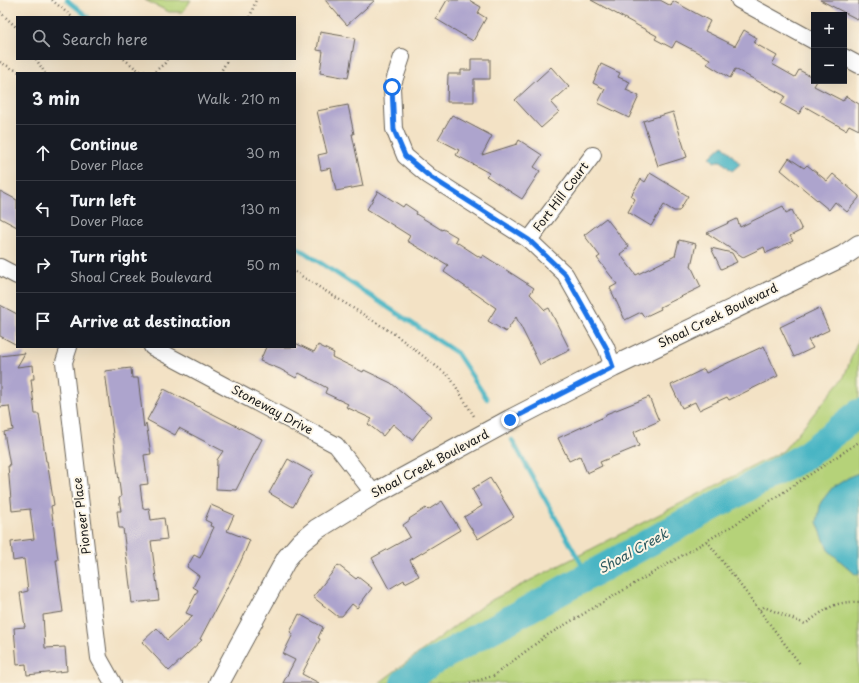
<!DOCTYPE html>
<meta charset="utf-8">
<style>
body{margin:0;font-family:"Playpen Sans",sans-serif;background:#242831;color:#f1f3f6}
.controls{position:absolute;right:12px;top:12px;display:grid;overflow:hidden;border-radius:0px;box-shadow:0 4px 16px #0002}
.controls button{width:36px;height:36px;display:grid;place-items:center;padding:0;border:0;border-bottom:1px solid #363941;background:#171b24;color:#f1f3f6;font:20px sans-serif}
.stop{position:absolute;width:12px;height:12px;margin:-9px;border:3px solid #1a73e8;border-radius:50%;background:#fff}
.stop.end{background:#1a73e8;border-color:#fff;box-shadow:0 1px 4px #0008}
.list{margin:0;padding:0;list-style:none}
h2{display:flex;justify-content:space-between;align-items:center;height:52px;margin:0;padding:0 16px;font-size:17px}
h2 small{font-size:13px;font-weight:400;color:#9ea1a6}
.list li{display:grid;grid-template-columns:26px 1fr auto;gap:12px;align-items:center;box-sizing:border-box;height:56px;padding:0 16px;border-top:1px solid #363941}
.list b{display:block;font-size:15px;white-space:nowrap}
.list p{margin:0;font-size:13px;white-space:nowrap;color:#9ea1a6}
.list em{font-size:13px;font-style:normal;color:#9ea1a6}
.icon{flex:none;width:22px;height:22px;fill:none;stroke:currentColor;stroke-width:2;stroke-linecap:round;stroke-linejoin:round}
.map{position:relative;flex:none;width:859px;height:683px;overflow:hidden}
.search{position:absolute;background:#171b24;box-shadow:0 4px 16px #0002;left:16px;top:16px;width:280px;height:44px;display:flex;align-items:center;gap:10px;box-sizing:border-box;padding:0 14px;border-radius:0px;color:#9ea1a6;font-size:15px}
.panel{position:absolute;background:#171b24;box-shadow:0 4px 16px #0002;left:16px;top:72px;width:280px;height:276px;border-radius:0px}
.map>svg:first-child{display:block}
</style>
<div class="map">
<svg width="859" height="683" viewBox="0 0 859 683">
<rect width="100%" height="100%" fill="#fcf5e5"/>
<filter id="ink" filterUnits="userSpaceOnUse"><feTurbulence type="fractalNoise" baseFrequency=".025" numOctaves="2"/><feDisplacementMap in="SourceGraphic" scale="8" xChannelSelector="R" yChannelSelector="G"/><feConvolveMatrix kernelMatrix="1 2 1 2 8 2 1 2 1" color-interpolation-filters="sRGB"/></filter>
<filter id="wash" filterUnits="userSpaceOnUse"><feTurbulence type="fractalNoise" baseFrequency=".012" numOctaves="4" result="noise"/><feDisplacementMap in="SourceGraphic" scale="16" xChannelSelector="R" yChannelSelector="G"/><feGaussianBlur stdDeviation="0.9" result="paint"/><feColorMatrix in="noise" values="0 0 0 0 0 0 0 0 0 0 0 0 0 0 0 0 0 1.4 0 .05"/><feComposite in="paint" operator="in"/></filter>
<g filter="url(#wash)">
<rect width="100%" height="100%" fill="#f3e2c5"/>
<g fill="#b5d279" stroke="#68774a">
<path d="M145,0H191L183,12H169Z"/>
<path d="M859,337V683H379L486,603L783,451L844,377Z"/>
</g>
<g fill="#48b5c4" stroke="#326870">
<path d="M723,145L740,164L732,171L721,161H717L714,162L710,157Z"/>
<path d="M859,473V574H855L828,550L817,522L821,502L832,488L851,476Z"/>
</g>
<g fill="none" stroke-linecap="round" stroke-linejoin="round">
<g stroke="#48b5c4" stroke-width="4.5">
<path d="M67,0L88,17"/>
<path d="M295,246L457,353L487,399"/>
<path d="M512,440L588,576"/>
</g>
<path stroke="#48b5c4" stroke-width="28" d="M404,683L429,664L805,456L859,413"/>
</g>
<g id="blocks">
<g fill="#ada4cd">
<path d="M325,0H375L347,25Z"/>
<path d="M447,0H469L481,7L478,13L486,18L473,41L436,19Z"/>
<path d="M591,0H660L671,6L673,1L710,21L705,31L735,46L744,30L757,38L754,43L777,56L772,64L795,77L799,70L814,78V81H817L814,86L843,101L846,96L859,104V130L849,125L846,130L804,106L799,114L781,104L785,96L735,69L730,78L707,64L710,59L676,41L672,48L655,39L657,36Z"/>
<path d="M820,0H859V20Z"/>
<path d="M320,32L355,38L348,78L320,73L323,51L317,50Z"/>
<path d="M471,59H490V79H474V102H447L448,74H461V70H471Z"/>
<path d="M601,64L620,73L618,77L630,82L626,90L639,96L629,118L598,103L605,89L593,83Z"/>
<path d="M551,67L569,87L551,103L559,112L541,128L515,100Z"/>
<path d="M348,105L354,134H352L363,186L336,191L331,168L321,170L318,155L327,153L317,111Z"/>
<path d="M673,112L687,157L658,166L643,121Z"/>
<path d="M452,115L492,136L482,155L517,144L519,140L542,155L534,167L540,171L522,199L486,176L489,173L456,155L459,150L438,139Z"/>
<path d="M789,158L804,168L807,165L827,181L833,174L859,196V198L847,212L835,202L829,210L781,170Z"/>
<path d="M650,173L688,196L679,211H674L664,205L651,226L628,212L635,199L631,196L641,179L645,182Z"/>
<path d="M0,191L17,200V227L0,218Z"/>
<path d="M378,191L403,207L405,204L417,212L416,214L442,230L443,229L457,237L455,241L481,258L483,255L534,288L530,294L545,310L549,308L570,350L540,365L516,317L506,332L488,321L496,308L444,272L448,265L407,241L410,236L367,209Z"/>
<path d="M783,206L786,213L792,210L802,230L790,236L793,241L766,253L764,247L743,257L707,233L737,219L740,227Z"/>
<path d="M606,218L629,247L620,254L636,275L675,256L679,240L696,244L691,266L701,287L660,307L661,309L644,317L641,312L625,320L610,288L617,284L597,258L600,256L584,235Z"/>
<path d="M711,248L732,253L737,262L721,269Z"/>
<path d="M0,305L17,314V345L0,336Z"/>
<path d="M819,308L829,330L808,340L813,348L794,357L780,327Z"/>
<path d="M295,343L314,352L318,345L334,353L332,357L363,372L364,370L391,383L431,416L412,440L393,424L383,436L368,424L372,419L346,407L348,404L325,393L327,388L299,373L296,378L280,369L260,361L266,347H295Z"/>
<path d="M764,346L778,376L729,400L727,397L699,410L695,402L682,408L671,385L704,369L706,373Z"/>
<path d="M25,353L17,367L33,365L34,379H31L35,414H39L46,461H47L54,505L51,506L58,560H56L63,612L43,615L45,648L65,647L67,671L27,675L26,664L17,665L14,628L25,627L20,593L28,591L24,559L13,561L11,542L34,539L30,509L12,511L8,466H10L4,432L13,430L9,406L0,407V356Z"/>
<path d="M131,368L132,378H138L144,428L146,423L151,454L144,455L148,484L140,485L143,509L149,508L151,520L164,518L167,539L151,541L159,600L132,603L123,528H119L117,511H121L119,498L121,497L105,371Z"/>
<path d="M164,389L262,439L236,490L216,489L217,460L223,451L179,428L175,435L147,420Z"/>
<path d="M649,397L659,421L634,432L639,446L600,462L602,466L587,473L580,456L569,461L558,438L606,416V414Z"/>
<path d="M288,459L313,473L293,507L269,493Z"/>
<path d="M490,478L514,517L478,539L464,517L482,506L472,489Z"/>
<path d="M442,501L460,530L410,560L419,576L405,583L404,580L389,589L372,558L410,537L403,525L410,520L409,519L426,508L428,510Z"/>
<path d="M211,505L234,515L227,531L250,540L240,563L200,639L202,640L169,671L142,642L157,628L167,640L193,616L186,613L198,590L193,587L199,576L187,567L194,555L200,558L214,527L210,526L211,523L205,520Z"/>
<path d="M338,565L356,579L358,577L372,588L357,608L352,604L342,616H337L313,597Z"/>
<path d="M299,614L323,627L318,638L320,639L302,674L319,683H283L295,660L283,654L293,634L290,632Z"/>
</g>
</g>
</g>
<g filter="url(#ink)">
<use href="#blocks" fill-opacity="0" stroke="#676157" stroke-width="1"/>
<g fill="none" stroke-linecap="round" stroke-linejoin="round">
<defs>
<g id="minor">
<path d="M739,0L814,41"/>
<path d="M402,57L392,87L394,129L405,156L429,176L529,240L565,274L606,347L613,367"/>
<path d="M844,57L859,65"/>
<path d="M529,240L593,155"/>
<path d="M0,267L17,276"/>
<path d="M69,347L64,362L99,658L113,683"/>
<path d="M152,347L336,445L374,494"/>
</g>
<path id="tertiary" d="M219,683L287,558L301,542L317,529L374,494L510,420L613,367L843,256L859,245"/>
</defs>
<use href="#minor" stroke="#676157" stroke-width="18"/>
<use href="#tertiary" stroke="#676157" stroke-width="22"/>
<g stroke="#676157" stroke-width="2.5" stroke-dasharray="1 3" stroke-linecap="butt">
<path d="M52,0L72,17"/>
<path d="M0,12L17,28"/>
<path d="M250,17L256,0"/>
<path d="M36,59L45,73"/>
<path d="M124,59L139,71L153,73L165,63L167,59"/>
<path d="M0,62L21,73"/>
<path d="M220,73L228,59"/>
<path d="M295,272L396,335L450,377L474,416"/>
<path d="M707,541L800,664"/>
<path d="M760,610L764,607L805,624C826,610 832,601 859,602"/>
<path d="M470,683L493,676L546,636L737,523L859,442"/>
</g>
<use href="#minor" stroke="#fff" stroke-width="16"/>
<use href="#tertiary" stroke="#fff" stroke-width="20"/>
</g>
</g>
<g fill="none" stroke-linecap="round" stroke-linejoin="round" filter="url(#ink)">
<path stroke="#1a73e8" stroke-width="5" d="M392,87L394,130L405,156L429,176L529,240L565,274L606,347L613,367L510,420"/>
</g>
<g text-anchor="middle" stroke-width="4" stroke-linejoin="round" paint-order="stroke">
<g font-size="12" fill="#1c1c1c" stroke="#fcf5e5">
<text transform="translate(561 197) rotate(-53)" y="4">Fort Hill Court</text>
<text transform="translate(718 316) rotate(-26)" y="4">Shoal Creek Boulevard</text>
<text transform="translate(272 410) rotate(28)" y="4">Stoneway Drive</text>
<text transform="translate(430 464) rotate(-28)" y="4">Shoal Creek Boulevard</text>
<text transform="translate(82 516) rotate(-97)" y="4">Pioneer Place</text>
</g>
<g font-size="13" font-style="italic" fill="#2e595f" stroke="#fcf5e5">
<text transform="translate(633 551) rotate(-29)" y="5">Shoal Creek</text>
</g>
</g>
</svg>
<div class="controls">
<button>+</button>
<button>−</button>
</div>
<div class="stop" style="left:392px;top:87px"></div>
<div class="stop end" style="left:510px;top:420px"></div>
<div class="search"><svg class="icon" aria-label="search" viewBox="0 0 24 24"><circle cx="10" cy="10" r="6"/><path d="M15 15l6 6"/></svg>Search here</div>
<section class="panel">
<h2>3 min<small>Walk · 210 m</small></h2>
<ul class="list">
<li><svg class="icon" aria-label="ahead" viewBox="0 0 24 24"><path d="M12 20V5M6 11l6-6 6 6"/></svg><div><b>Continue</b><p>Dover Place</p></div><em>30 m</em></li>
<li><svg class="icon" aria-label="left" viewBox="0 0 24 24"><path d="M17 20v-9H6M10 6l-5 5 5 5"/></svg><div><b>Turn left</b><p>Dover Place</p></div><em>130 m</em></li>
<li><svg class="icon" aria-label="right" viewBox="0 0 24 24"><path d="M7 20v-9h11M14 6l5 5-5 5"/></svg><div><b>Turn right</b><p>Shoal Creek Boulevard</p></div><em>50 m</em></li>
<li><svg class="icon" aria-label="arrive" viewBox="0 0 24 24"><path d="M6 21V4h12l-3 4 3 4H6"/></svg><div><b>Arrive at destination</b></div></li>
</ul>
</section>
</div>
